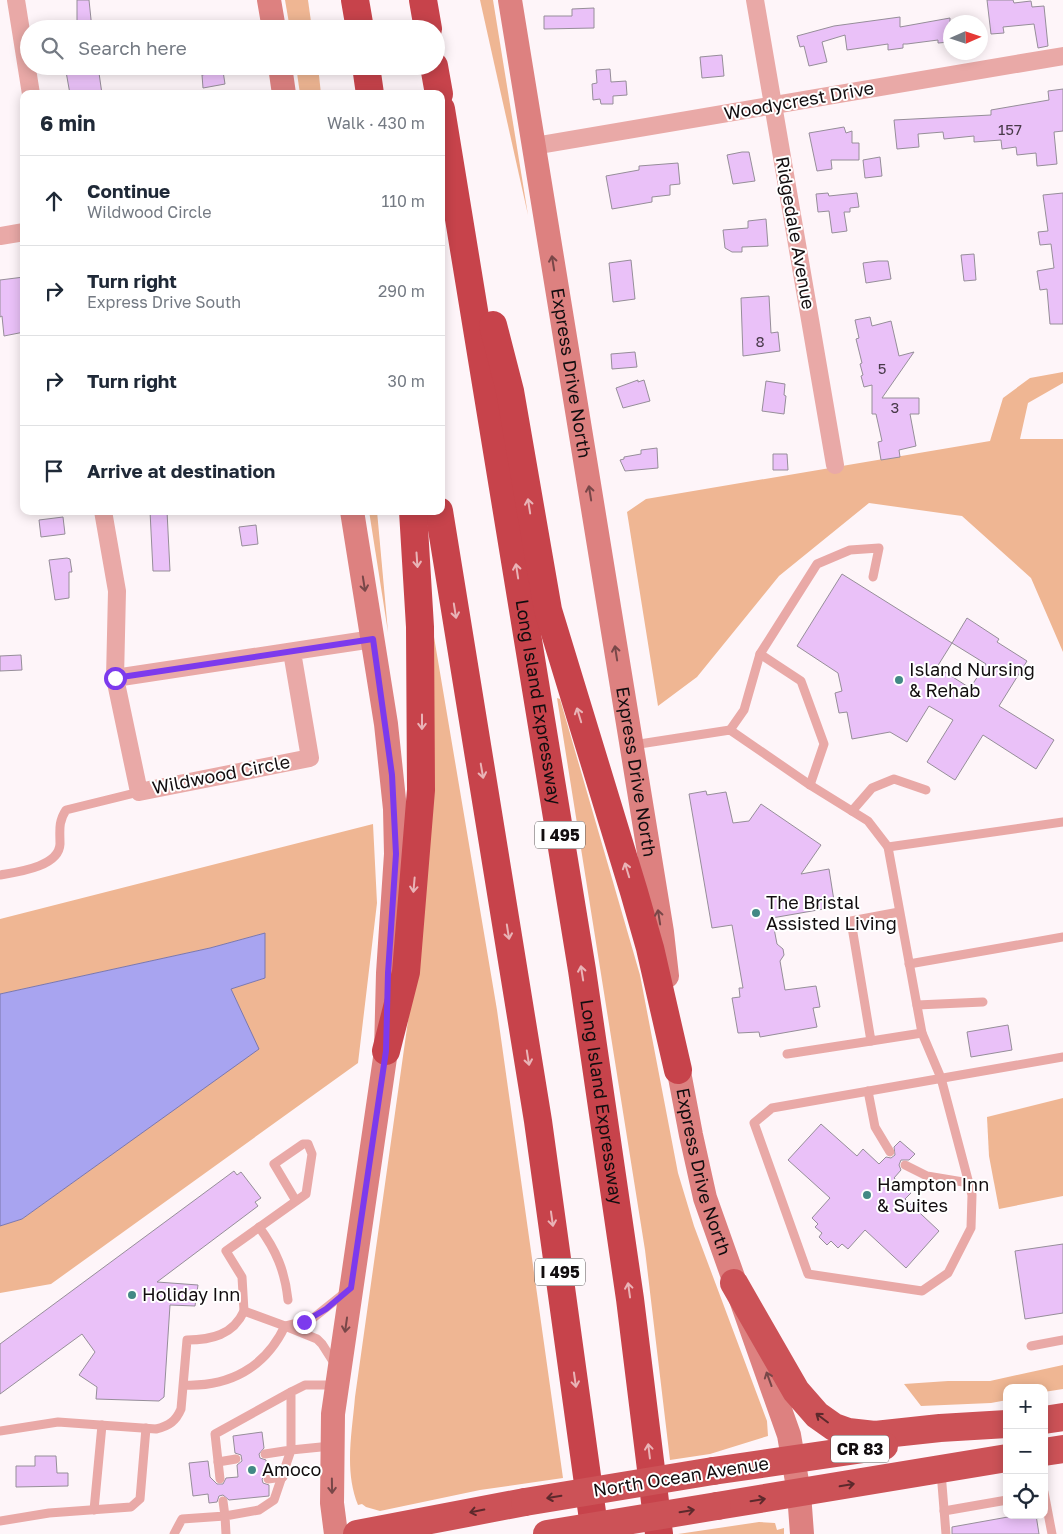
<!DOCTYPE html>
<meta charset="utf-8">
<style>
body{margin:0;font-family:"Golos Text",sans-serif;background:#f6f6f7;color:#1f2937}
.controls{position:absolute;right:15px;bottom:15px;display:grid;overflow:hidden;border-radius:10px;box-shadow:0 2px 12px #0003}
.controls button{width:45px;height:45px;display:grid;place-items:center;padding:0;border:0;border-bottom:1px solid #e0e1e3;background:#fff;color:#1f2937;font:25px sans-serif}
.compass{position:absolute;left:943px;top:15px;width:45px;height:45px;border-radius:50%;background:#fff;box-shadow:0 2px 12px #0003;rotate:87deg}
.stop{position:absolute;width:15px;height:15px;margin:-11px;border:4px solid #7c3aed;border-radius:50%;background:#fff}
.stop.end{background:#7c3aed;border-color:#fff;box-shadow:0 1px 5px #0008}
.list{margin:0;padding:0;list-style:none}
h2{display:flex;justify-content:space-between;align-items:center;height:65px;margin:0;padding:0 20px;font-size:21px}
h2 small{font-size:16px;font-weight:400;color:#747a83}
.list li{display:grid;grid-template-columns:32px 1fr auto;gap:15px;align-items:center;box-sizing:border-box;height:90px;padding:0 20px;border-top:1px solid #e0e1e3}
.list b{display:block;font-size:19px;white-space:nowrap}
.list p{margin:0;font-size:16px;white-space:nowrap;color:#747a83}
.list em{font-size:16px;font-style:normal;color:#747a83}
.icon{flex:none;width:28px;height:28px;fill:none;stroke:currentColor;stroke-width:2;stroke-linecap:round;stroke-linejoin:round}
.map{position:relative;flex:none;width:1063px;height:1534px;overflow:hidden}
.search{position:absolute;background:#fff;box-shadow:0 2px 12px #0003;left:20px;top:20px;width:425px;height:55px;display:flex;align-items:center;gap:12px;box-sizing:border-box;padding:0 18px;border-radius:28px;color:#747a83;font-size:19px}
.panel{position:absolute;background:#fff;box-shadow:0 2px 12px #0003;left:20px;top:90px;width:425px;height:425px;border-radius:10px}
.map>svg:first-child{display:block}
</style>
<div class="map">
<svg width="1063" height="1534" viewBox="0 0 1063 1534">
<rect width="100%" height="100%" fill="#fef5f9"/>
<g fill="#efb693">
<path d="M285,0H308L312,29H290Z"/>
<path d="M480,0H493L528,215Z"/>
<path d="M296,66H318L321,94H300Z"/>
<path d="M1063,372V383L1028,403L1020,439H1063V652L1031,578L962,516L869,503L779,576L697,677L658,706L627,512L646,499L990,441L1003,398L1030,378Z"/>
<path d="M369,511H377L388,632Z"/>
<path d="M434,637L497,1010L563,1478L480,1490L380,1511L366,1507L362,1504L358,1505C344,1471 352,1433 355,1397L415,971L430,639Z"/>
<path d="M557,698L560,699L640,975L678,1173L694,1226L767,1421L768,1436L710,1454L670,1460L645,1250Z"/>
<path d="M373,824L377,903L358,1063L51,1284L0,1293V1226L22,1219L258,1049L231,989L265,978V933L210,948L0,994V919Z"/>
<path d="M1063,1098V1196L999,1209L989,1156L987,1117Z"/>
<path d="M1063,1365V1389L1044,1392V1388H1007V1400L991,1403L921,1406L904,1384L948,1381H990Z"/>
<path d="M759,1522L775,1523L777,1530L784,1528V1534H678Z"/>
</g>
<path fill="#a8a4f0" stroke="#7b77ac" d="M265,933V978L231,989L259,1049L22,1219L0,1226V994L210,948Z"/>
<g fill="#eac1f8" stroke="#968e99">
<path d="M77,0H89L92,29H77Z"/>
<path d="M987,0H1013L1014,3L1031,1L1032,7L1044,6L1048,46L1038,48L1034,24L1003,27L1004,33L991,34Z"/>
<path d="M594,8V28L544,29V16H572V9Z"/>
<path d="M900,17V27L950,18V42L938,43V40L907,44H903V48L888,50V44L847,50L845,35L822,42L827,62L809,66L804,46L800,47L797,36L834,26Z"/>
<path d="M722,55L724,76L702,78L700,57Z"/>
<path d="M65,66H98L102,94H70Z"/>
<path d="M610,69L611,82L626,81L627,95L613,96V104H601L600,99L593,100L592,84L597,83L596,70Z"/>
<path d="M223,71L225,84L203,88L202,75Z"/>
<path d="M1063,89V131L1054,132L1057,164L1037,166L1036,153L1017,155L1016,147L1002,149L1001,140L974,142V136L944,139L943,132L918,134L919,147L897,149L894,120L991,115V110L1049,100L1048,91Z"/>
<path d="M844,127L846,133L852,131V143H859V160H831L832,169L817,171L809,133Z"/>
<path d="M742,152H749L755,181L733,184L727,155Z"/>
<path d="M880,157L882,176L865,178L863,160Z"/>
<path d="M678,163L680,184L670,185V195L652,197V202L612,209L606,176L639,170V166Z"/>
<path d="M828,193L829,196L857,193L859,207L850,208V212H844L847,231L832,233L829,211L818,212L816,194Z"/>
<path d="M1063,193V324H1050L1047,289L1040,290L1037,271L1054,268L1051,244L1040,245L1038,232L1048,231L1043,195Z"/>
<path d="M766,219L768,246L742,247V252H732L725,248L723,230L748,228V221Z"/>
<path d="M974,254L976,280L964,281L961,255Z"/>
<path d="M631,260L635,299L613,302L609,263Z"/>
<path d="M878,261H888L891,279L866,283L863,263Z"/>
<path d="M24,277V332L4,336L2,316L0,317V280Z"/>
<path d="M769,296L771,333L778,332L780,351L743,356L741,298Z"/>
<path d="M870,317L872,326L891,321L899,356L914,352L882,398H919V414H910L916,446L899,450L900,457L881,460L878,442L882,441L876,414H872V385L864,387L861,376L863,375L860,364L862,363L856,339L859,338L855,320Z"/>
<path d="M635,352L637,367L612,369L611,354Z"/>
<path d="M638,380V382L644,380L650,401L623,408L616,388Z"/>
<path d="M766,381L785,384L784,395L786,396L784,414L762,411Z"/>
<path d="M657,448L658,468L625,471L620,460L624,459V457L641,454V450Z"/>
<path d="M773,454H787L788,470H773Z"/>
<path d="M150,511H167L170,571H153Z"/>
<path d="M63,517L65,534L41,537L39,520Z"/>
<path d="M256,525L258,544L242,546L239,527Z"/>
<path d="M67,558L70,559L72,572H69V598L55,600L49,560Z"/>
<path d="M842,574L952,643L937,667L970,688L986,664L952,643L967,618L999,639L997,642L1027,661L999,706L1054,740L1036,769L983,735L955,780L927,762L953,720L929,706L907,742L890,732L852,739L847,712L839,713L835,693L842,691L838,673L797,646Z"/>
<path d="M21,655L22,670L0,671V656Z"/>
<path d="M706,791L707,795L726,792L733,823L749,821L761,804L821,845L801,874L829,869L835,907L772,918L777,944L783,949L784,955L780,961L785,990L816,986L820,1007L813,1008L817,1027L760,1037L759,1032L738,1033L732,998L740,997L739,988H743L732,925L712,928L689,794Z"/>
<path d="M1008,1025L1012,1050L971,1057L967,1032Z"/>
<path d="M821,1124L857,1156L863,1149L879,1164L886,1157L891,1158L895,1155L894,1147L900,1141L915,1154L909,1160H901L899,1165L901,1170L894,1178L911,1193L905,1199L939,1231L906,1268L865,1230L848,1249L842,1244L838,1248L831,1241L827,1245L819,1237L822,1233L815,1227L818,1224L812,1218L830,1198L788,1160Z"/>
<path d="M234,1171L237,1175L241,1172L261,1198L255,1202L258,1206L157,1282L198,1285L195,1306L170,1305L164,1397L159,1401L96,1399L97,1387L79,1375L95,1352L82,1334L0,1394V1344Z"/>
<path d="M1063,1244V1313L1025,1319L1015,1251Z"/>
<path d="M262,1432L264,1448L259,1454L260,1458L266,1460L267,1473L262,1479L263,1483L269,1485V1496L229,1500L223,1495L219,1496L217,1502L209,1503L208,1494L193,1496L189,1463L208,1461L210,1477L217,1484H223L226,1478L238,1477L237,1465L242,1461L241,1455L235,1453L233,1436Z"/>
<path d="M35,1456H56L57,1473H68V1486L16,1487V1466H35Z"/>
<path d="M1019,1515H1036L1039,1534H952V1527Z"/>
</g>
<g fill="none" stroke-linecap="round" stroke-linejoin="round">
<g stroke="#e9a9a7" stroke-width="9">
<path d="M760,654L801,681L824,744L810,785"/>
<path d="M730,730L744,710L760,654L817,564L850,550L879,548L873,577"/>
<path d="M633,745L730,730L810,785L868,821L888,847L922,1033L941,1078L972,1195L971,1228L948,1273L922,1291L808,1274L754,1123L772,1108L1063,1057"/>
<path d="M852,811L872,788L894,779L926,790"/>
<path d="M888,847L1063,822"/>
<path d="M0,875C17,872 59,867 60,844C60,831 58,822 66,810L139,792"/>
<path d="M899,912L851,921L871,1041L922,1033"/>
<path d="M909,964L1063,937"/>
<path d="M917,1005L983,1002"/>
<path d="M787,1054L871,1041"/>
<path d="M868,1091L875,1127L890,1152"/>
<path d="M905,1165L927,1176L969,1183"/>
<path d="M259,1227C276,1250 285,1271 288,1300"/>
<path d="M244,1311L242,1277L226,1251L306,1194L312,1154L308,1144H303L274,1164L296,1201"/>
<path d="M1031,1346L1063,1340"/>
<path d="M336,1366L322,1344L317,1339L285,1326L312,1319L347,1291"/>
<path d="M0,1431L58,1422L156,1429C169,1426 176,1421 181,1409L187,1340C211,1340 233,1335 244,1311L285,1326C265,1368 229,1387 184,1385"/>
<path d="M265,1454L291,1450V1392L305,1385H337"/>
<path d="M218,1462L236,1459"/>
<path d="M941,1472L946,1534"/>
<path d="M220,1479L215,1434L291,1392"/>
<path d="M268,1479L283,1477"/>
<path d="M1044,1492L1052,1534"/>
<path d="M94,1510L102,1425"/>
<path d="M944,1511L1007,1500"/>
<path d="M0,1521L49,1513L131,1507L140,1499L146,1428"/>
<path d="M174,1534L182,1519L225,1516L223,1501"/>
<path d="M226,1534L225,1516L259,1510L274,1500L291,1450L331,1446"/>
</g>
<g stroke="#e9a9a7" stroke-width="18">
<path d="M16,0L31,94"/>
<path d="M755,0L835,465"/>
<path d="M534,146L1063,56"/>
<path d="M0,236L24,232"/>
<path d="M103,511L117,591L115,678"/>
<path d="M292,652L310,758L139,792L115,678L373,639"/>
</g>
<g stroke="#dd8180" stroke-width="24">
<path d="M269,0L274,29"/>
<path id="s1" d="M510,0L662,932L667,976"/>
<path d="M280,66L284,94"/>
<path id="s2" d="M675,1051L691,1135L705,1198L789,1435L799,1493L802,1534"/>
<path d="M336,1534L332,1503L333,1414L386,1051L388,973L396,854L395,809L386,724L352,511"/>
</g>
<g stroke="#cc5257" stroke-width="28">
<path d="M734,1283L796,1391L817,1415L834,1427L848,1432L875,1435L940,1428L1007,1424"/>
<path d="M1044,1420L1063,1417"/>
<path d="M1044,1452L1063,1449"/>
<path d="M713,1471L884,1446"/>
<path d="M717,1506L1007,1458"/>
<path d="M357,1534L525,1502"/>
</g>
<g stroke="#c7434b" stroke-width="28">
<path d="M355,0L360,29"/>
<path d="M423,0L428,29"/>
<path d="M366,66L370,94"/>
<path d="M434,66L439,94"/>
<path id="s3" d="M441,109L582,970L630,1299L659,1534"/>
<path d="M493,325L510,391L548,610L634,892L650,948L678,1070"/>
<path d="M439,511L538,1121L595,1534"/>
<path d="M386,1051L406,972L421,790L420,627L413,511"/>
</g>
<g stroke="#cc5257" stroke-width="28">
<path d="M525,1502L713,1471"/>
<path d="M547,1534L717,1506"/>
</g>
</g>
<defs><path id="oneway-shaft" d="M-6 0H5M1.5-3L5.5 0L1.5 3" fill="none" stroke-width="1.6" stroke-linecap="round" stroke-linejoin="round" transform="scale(1.25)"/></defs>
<g stroke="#784748">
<use href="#oneway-shaft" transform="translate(553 263) rotate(-99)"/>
<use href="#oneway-shaft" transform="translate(590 493) rotate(-99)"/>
<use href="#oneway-shaft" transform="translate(364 584) rotate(81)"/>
<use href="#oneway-shaft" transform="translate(616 653) rotate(-99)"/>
<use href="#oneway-shaft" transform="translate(659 917) rotate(-99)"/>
<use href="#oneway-shaft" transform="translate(346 1325) rotate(98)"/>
<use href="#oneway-shaft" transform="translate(769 1379) rotate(-110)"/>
<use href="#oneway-shaft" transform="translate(332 1486) rotate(89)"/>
</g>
<g stroke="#e9b4b7">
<use href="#oneway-shaft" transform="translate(529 506) rotate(-99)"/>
<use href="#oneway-shaft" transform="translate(417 560) rotate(86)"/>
<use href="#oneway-shaft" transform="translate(517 571) rotate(-99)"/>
<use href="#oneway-shaft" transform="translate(455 611) rotate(81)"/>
<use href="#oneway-shaft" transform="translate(579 715) rotate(-107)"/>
<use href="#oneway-shaft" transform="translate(422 722) rotate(90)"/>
<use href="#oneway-shaft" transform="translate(482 771) rotate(80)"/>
<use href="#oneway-shaft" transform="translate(627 870) rotate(-107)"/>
<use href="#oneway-shaft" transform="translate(414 885) rotate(95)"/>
<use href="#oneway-shaft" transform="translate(508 932) rotate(81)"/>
<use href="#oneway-shaft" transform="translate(582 973) rotate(-99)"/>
<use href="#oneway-shaft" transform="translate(528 1058) rotate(81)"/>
<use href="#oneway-shaft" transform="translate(552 1219) rotate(82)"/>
<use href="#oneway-shaft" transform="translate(629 1290) rotate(-98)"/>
<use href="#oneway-shaft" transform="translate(575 1380) rotate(82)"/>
<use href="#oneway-shaft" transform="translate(649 1451) rotate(-97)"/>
</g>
<g stroke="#5c292c">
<use href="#oneway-shaft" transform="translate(822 1418) rotate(-143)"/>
<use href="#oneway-shaft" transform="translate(847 1485) rotate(-10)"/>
<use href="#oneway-shaft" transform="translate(554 1497) rotate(171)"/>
<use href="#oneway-shaft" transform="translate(758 1500) rotate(-9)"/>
<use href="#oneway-shaft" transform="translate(477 1511) rotate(169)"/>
<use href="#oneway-shaft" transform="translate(687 1511) rotate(-9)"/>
</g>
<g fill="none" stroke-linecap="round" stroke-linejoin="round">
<path stroke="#7c3aed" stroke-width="6" d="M115,678L373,639L392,775L396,854L388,973L386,1051L351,1288L326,1309L304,1322"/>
</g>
<g fill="#428985" stroke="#fff" stroke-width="2">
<circle cx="899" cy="680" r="5"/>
<circle cx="756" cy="913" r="5"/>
<circle cx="867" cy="1195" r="5"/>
<circle cx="132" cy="1295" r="5"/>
<circle cx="252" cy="1470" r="5"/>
</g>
<g text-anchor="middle" stroke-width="4" stroke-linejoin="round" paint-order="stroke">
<g font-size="15" fill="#483a49">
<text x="1010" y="135">157</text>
<text x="760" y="347">8</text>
<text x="882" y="374">5</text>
<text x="895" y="413">3</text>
</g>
<g fill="#fff" stroke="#595657" stroke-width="1">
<rect x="535" y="821.5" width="50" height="27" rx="4"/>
<rect x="535" y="1258.5" width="50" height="27" rx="4"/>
<rect x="831" y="1435.5" width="58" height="27" rx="4"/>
</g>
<g font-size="16" font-weight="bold" fill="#120d0f">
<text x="560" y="841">I 495</text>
<text x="560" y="1278">I 495</text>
<text x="860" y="1455">CR 83</text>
</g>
<g font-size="18" fill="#120d0f" stroke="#fff">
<text transform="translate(799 101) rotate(-10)" y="6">Woodycrest Drive</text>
<text transform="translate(795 233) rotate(80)" y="6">Ridgedale Avenue</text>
<text dy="6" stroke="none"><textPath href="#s1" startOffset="378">Express Drive North</textPath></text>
<text dy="6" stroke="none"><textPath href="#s3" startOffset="601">Long Island Expressway</textPath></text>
<text dy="6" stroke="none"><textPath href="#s1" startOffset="782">Express Drive North</textPath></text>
<text transform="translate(221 775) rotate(-11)" y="6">Wildwood Circle</text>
<text dy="6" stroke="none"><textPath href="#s3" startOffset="1006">Long Island Expressway</textPath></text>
<text dy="6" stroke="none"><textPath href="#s2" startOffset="124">Express Drive North</textPath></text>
<text transform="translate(681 1477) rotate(-9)" y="6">North Ocean Avenue</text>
</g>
<g font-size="18" fill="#120d0f" stroke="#fff" text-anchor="start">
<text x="909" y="676">Island Nursing<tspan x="909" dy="21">&amp; Rehab</tspan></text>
<text x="766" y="909">The Bristal<tspan x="766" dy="21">Assisted Living</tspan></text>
<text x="877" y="1191">Hampton Inn<tspan x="877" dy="21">&amp; Suites</tspan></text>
<text x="142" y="1301">Holiday Inn</text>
<text x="262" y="1476">Amoco</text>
</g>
</g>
</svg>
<div class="controls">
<button>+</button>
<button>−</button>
<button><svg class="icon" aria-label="locate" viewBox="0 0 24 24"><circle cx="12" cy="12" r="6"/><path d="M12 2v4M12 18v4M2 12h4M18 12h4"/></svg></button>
</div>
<svg class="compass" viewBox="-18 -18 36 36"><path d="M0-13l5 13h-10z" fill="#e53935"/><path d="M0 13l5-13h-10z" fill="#747a83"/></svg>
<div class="stop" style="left:115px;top:678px"></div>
<div class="stop end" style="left:304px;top:1322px"></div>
<div class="search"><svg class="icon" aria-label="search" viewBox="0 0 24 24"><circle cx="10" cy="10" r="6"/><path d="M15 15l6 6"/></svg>Search here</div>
<section class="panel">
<h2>6 min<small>Walk · 430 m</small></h2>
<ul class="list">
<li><svg class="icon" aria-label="ahead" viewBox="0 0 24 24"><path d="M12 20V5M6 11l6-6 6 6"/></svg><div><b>Continue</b><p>Wildwood Circle</p></div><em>110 m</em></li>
<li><svg class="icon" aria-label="right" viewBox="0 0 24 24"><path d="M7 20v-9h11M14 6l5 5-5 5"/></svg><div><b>Turn right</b><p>Express Drive South</p></div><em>290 m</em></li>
<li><svg class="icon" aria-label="right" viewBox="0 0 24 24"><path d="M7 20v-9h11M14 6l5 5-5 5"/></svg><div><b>Turn right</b></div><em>30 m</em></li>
<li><svg class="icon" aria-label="arrive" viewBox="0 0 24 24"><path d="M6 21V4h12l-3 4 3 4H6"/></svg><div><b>Arrive at destination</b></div></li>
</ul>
</section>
</div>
